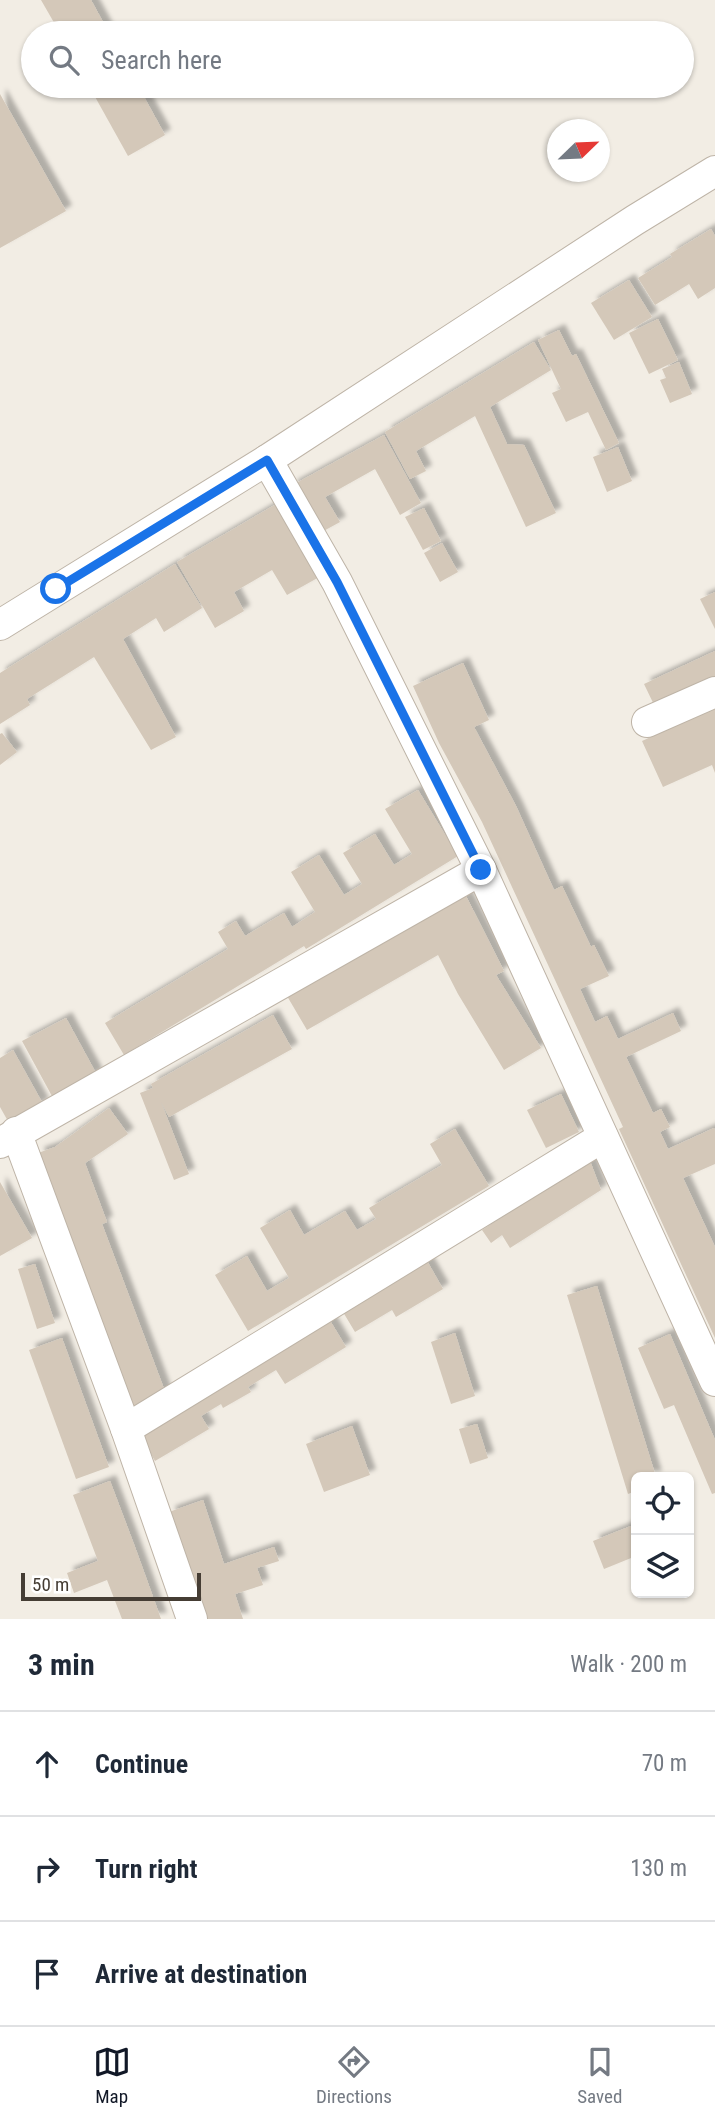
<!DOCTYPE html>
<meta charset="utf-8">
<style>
body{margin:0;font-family:"Roboto Condensed",sans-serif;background:#f2f2f3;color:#1f2937}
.controls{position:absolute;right:21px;bottom:21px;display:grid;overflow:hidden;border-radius:10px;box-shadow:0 2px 5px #0004}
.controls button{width:63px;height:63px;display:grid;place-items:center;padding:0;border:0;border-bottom:2px solid #e0e1e3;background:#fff;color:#1f2937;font:35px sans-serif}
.compass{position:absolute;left:547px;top:119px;width:63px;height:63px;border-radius:50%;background:#fff;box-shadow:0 2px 5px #0004;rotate:67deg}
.scale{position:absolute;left:21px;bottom:18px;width:180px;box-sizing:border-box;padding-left:7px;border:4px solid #453d34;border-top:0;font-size:19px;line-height:24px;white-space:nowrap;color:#453d34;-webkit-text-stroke:5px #fff;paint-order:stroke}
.stop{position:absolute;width:21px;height:21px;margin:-16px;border:5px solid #1a73e8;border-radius:50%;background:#fff}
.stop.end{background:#1a73e8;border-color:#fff;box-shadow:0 2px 7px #0008}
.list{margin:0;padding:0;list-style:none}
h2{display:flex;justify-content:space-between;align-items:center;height:91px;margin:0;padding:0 28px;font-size:30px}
h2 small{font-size:23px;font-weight:400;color:#747a83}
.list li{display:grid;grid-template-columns:46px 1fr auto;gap:21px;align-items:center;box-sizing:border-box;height:105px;padding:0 28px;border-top:2px solid #e0e1e3}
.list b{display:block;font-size:26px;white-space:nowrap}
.list em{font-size:23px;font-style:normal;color:#747a83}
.icon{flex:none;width:38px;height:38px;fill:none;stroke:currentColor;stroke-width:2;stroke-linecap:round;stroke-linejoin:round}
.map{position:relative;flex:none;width:715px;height:1619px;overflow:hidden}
.search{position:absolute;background:#fff;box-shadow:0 2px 5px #0004;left:21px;right:21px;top:21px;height:77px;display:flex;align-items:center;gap:18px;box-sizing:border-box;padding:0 24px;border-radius:38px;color:#747a83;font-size:26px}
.sheet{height:406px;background:#fff}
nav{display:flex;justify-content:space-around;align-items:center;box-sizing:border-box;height:98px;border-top:2px solid #e0e1e3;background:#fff;font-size:19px;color:#747a83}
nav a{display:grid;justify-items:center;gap:4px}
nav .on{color:#111827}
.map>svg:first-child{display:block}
</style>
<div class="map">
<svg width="715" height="1619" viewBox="0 0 715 1619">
<defs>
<filter id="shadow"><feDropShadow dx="6" dy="-6" stdDeviation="2" flood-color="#0004"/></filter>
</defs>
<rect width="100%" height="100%" fill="#f2ede4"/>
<g fill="#d4c8b9" filter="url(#shadow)">
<path d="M41,0H91L109,33H60Z"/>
<path d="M89,86H138L165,135L128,156Z"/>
<path d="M0,94L66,211L0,248Z"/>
<path d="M711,229L715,236V288L698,299L689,284L655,305L638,278L672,257L670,254Z"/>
<path d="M629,280L652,317L614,340L591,303Z"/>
<path d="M658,319L678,360L649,374L629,333Z"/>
<path d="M559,330L572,356L576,354L619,443L606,450L588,412L566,422L552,393L561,389L538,340Z"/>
<path d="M534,342L551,370L490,407L507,444L524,445L556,513L526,527L475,416L416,451L426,471L410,479L385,432Z"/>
<path d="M679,362L692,394L670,403L660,380L666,378L662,369Z"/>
<path d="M384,435L421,503L400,515L375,469L325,497L340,522L318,534L291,486Z"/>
<path d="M618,447L632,481L607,492L593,457Z"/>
<path d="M278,503L321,576L287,595L272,570L234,592L244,611L215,628L177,562Z"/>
<path d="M424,508L441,541L423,550L405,517Z"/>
<path d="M442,543L458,572L440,582L424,553Z"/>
<path d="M175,564L202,608L164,632L156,618L123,639L176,737L151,750L94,657L27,699L30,705L0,724V673Z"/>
<path d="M715,592V629L700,599Z"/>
<path d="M715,651V683L657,711L644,684Z"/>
<path d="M463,663L489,720L474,727L516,806L554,890L562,886L591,947L594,945L609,976L580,989L595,1022L607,1016L618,1039L673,1013L681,1031L626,1057L653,1113L661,1109L670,1127L660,1132L668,1149L714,1128L715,1131V1164L683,1178L715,1247V1338L619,1129L623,1127L549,967L482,822L439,743L413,686Z"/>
<path d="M715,708V773L712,765L663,787L642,741Z"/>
<path d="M2,733L17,752L0,765V734Z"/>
<path d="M418,790L458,856L306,949L304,946L124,1055L105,1023L228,949L218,932L236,921L245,936L284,913L292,927L315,912L291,872L319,855L344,895L362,884L343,853L375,834L394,865L412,854L385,809Z"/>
<path d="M466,896L504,971L496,975L541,1048L504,1070L458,994L438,955L307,1030L287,996Z"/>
<path d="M273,1015L292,1049L169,1117L161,1102L189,1174L174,1180L140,1093L153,1088L151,1084Z"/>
<path d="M66,1018L97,1075L53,1098L22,1041Z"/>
<path d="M13,1050L43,1104L9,1123L0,1107V1058Z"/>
<path d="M561,1094L579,1132L546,1148L527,1110Z"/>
<path d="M109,1108L128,1134L85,1163L107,1222L102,1224L166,1394L132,1407L38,1153L55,1147Z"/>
<path d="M455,1129L489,1186L248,1331L215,1275L247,1256L267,1291L289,1278L260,1228L290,1210L304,1235L345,1211L357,1230L376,1219L369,1208L442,1165L430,1144Z"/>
<path d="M590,1161L601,1190L510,1248L502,1235L491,1243L482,1230Z"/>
<path d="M0,1182L32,1238L0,1256Z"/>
<path d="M427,1261L443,1289L396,1317L392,1310L355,1332L343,1312Z"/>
<path d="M35,1264L55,1323L37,1329L18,1269Z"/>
<path d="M597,1286L656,1477H636V1491L628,1494L567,1295Z"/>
<path d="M329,1319L346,1347L285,1384L276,1370L248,1387L251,1392L223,1408L221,1404L201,1416L209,1429L155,1461L139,1433Z"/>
<path d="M455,1333L475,1396L451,1404L431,1342Z"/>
<path d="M670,1334L715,1440V1493L712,1494L674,1405L664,1409L638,1348Z"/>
<path d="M62,1338L109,1467L76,1479L29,1350Z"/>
<path d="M477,1424L488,1458L470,1464L459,1429Z"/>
<path d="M352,1426L370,1475L324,1492L306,1444Z"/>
<path d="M110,1481L135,1547L161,1619H122L107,1580L74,1593L67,1573L98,1561L73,1495Z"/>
<path d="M203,1500L224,1564L274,1547L279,1561L257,1568L263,1585L235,1594L243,1619H206L169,1512Z"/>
<path d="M636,1524V1556L604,1569L593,1541Z"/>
</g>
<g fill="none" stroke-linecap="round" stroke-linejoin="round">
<defs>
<g id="minor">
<path d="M267,460L337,582L481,870L715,1381"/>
<path d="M0,625L267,460L635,220L715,171"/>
<path d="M647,722L715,692"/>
<path d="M16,1132L126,1429L192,1619"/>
<path d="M0,1143L481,870"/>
<path d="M126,1429L603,1137"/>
</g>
</defs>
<use href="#minor" stroke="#beb4a7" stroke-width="32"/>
<use href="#minor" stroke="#fff" stroke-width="30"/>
</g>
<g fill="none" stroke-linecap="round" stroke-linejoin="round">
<path stroke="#1a73e8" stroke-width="9" d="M56,589L267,460L337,582L481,870"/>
</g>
</svg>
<div class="controls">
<button><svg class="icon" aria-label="locate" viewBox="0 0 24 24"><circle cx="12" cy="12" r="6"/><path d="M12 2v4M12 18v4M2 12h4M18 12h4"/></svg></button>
<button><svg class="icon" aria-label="layers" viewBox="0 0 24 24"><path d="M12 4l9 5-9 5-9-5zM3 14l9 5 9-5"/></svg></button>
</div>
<svg class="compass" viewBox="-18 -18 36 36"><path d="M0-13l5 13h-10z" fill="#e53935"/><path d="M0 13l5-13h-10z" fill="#747a83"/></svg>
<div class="scale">50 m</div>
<div class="stop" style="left:56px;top:589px"></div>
<div class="stop end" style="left:481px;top:870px"></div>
<div class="search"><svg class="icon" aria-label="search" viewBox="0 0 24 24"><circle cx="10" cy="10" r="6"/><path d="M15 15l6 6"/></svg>Search here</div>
</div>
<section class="sheet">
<h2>3 min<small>Walk · 200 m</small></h2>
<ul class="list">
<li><svg class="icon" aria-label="ahead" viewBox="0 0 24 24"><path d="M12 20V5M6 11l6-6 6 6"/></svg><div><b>Continue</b></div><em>70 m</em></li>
<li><svg class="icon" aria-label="right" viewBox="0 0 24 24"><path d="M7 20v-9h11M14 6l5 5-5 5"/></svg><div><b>Turn right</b></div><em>130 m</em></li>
<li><svg class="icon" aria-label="arrive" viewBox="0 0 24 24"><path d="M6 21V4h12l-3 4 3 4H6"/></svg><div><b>Arrive at destination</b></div></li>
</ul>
</section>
<nav>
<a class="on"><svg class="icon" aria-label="map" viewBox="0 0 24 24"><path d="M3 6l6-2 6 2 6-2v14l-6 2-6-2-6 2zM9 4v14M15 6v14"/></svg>Map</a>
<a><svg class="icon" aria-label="directions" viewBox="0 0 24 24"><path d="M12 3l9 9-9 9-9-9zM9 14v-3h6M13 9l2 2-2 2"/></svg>Directions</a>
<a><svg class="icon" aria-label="saved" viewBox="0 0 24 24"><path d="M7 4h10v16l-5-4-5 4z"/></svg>Saved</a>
</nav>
